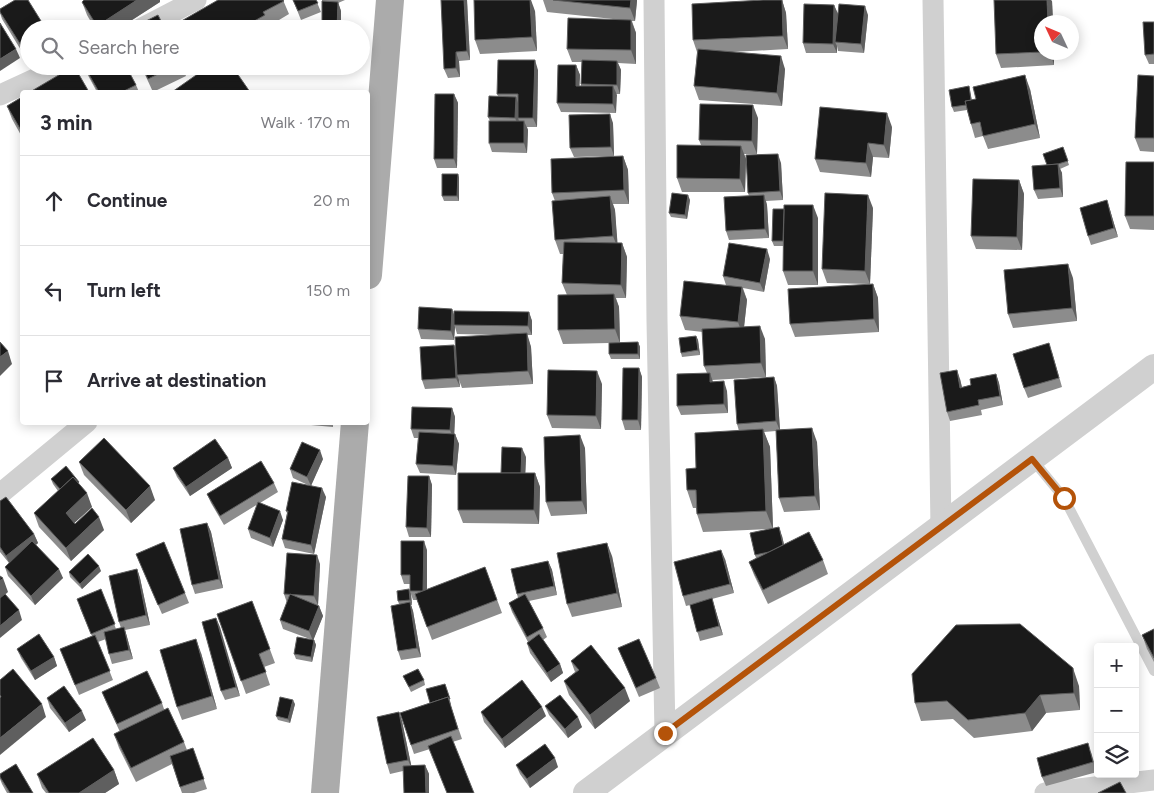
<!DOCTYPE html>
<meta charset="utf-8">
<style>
body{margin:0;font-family:Figtree,sans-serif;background:#f2f2f3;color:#2b2b33}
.controls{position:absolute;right:15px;bottom:15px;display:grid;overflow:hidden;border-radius:5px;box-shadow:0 2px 12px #0003}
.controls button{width:45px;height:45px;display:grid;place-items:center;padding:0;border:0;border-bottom:1px solid #e1e1e2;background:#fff;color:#2b2b33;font:25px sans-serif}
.compass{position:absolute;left:1034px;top:15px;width:45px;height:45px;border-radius:50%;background:#fff;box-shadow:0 2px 12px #0003;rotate:314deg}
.stop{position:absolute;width:15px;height:15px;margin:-11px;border:4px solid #b45309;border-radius:50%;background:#fff}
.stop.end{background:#b45309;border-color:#fff;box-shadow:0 1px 5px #0008}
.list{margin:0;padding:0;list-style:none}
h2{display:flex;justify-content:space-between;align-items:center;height:65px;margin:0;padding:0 20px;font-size:21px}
h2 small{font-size:16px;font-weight:400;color:#7c7c81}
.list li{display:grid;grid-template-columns:32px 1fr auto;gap:15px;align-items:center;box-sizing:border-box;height:90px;padding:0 20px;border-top:1px solid #e1e1e2}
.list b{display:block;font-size:19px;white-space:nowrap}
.list em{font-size:16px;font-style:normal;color:#7c7c81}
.icon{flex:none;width:28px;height:28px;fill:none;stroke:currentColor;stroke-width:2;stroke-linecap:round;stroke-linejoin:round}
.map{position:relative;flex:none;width:1154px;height:793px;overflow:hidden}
.search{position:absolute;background:#fff;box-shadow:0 2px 12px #0003;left:20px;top:20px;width:350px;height:55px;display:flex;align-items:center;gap:12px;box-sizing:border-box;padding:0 18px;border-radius:28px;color:#7c7c81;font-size:19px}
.panel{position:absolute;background:#fff;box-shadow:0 2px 12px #0003;left:20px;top:90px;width:350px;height:335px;border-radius:5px}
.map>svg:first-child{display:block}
</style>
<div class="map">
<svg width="1154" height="793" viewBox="0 0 1154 793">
<rect width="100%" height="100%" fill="#fff"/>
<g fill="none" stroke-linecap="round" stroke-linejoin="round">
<path stroke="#d0d0d0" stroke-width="10" d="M1032,459L1064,498L1154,671"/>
<g stroke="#d0d0d0" stroke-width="21">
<path d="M654,0L657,321L665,733"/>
<path d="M933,0L941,528"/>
<path d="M140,29L196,0"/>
<path d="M0,95L63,66"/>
<path d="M0,494L87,422"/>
<path d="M1045,793L1154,780"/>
</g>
<path stroke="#d0d0d0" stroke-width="26" d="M586,793L1154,367"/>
<g stroke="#ababab" stroke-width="28">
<path d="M368,275L390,0"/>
<path d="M325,793L355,422"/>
</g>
</g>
<g fill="#8c8c8c">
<path d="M15,0L27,60L2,19L0,13V9Z"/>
<path d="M283,0L289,14L269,26L270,28L269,29H181L178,23Z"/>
<path d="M293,0H316L321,12L301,20Z"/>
<path d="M322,0H345L338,3L341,11L322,1Z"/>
<path d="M467,0L470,60L459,61L460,77L448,78L444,69Z"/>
<path d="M543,0H637L635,21H632L636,33V64L618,63L621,70L620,94H616V113L561,112L557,103L576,65L580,75L579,86H581V84L582,62H572L567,49L613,19L547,12Z"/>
<path d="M782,0L786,13L788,49L732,52L785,69L782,106L699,100L694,86L697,52L693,40Z"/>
<path d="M1052,1L1053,22H1042V52H1054V65L1001,68L996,54Z"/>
<path d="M82,2H160L118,29H95L87,15Z"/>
<path d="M834,5L838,14V19L868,15L864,53L838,51L837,46V53H806L803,43Z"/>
<path d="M535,11L537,51L480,54L475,40Z"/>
<path d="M1154,22V64H1149L1145,55Z"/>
<path d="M83,66H126L136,85L139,92H97Z"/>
<path d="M141,66H182L186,76L153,92Z"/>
<path d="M538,70L537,127H527L528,130L527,153L492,152L489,143L490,121L488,117L498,96L497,94Z"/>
<path d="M1154,76V152L1140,151L1135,138Z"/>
<path d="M969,86L972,100L1030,89L1040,138L988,149L983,136L975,138L967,110L954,112L952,107Z"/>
<path d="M454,94L458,103L457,168H437L434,159Z"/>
<path d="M22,97V137L12,119L7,106Z"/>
<path d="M758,118L757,154H744L746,159L745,192H682L677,178L701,145L699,140Z"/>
<path d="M613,123L614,156L574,157L570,148Z"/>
<path d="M892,127L889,158L873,157L871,177L820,172L815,159Z"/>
<path d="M1063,147L1069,165L1060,169L1062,173L1063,197L1038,199L1034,190L1047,165Z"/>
<path d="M623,156L628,170L629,204H613L615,210L617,243H622L627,257L626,298H616L619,307L620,343L638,342L640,347V359H611L609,354V343L563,344L558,330L567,295L562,283L563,254H560L555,240V201L552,193Z"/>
<path d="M1154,162V230L1130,229L1125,216Z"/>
<path d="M781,163L783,200L766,201L767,205L769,238L729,240L726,231L749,196L748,193Z"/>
<path d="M458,174L459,178V201H444L442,196Z"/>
<path d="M1019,180L1024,194L1022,250L976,249L971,236Z"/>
<path d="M690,200L687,219L671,217L669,213Z"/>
<path d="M873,208L870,284L827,283L822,269Z"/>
<path d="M1110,210L1118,237L1091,245L1088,236Z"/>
<path d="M818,218V285H788L783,271V246H774L772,241Z"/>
<path d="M770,259L764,292L743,288L747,300L744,327L765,339L766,377L712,380L713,382L727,391L728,413L681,415L677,406L707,373L704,366L703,332L685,330L680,316L726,285L723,276Z"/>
<path d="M1073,278L1077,321L1013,328L1008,314Z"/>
<path d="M873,284L878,298L879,332L795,337L790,324Z"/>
<path d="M452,309L454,315L529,312L532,321V335H527L531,347L533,384L462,388L459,380L460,387L425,389L422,380L454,345L456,349L500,335L457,334L455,327L454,340L421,339L418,329Z"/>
<path d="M696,336L698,340L700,355L682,357L681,353Z"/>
<path d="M1052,352L1062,387L1028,398L1024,388Z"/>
<path d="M639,368L642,377L641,430H625L622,420Z"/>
<path d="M996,374L999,383L1003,405L981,410L982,415L950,421L947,412L960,379L962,387L971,385Z"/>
<path d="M774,377L777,386L780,430L817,442L820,510L784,512L779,498L776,431L764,432L770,447L773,528L782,536L784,544L823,560L828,574L768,604L754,575L749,562L756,558L755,555L770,529L703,532L697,514L696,508H693L687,490L696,468L739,431L737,424Z"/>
<path d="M602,384L601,429L552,428L547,415Z"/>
<path d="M452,408L455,417L454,434H455L459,444L456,475L420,473L416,464L418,438H414L411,429Z"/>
<path d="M310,422H333V427L311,425Z"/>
<path d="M585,448L587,514L551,516L546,502Z"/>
<path d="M526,457L525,473H535L540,487L539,524L463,523L458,510L501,473Z"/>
<path d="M228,458L232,468L190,496L177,477L173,468Z"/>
<path d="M323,459L311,485L326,497L314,554L285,548L282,539L287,513L286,511L308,485L293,478L290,469Z"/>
<path d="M79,462L155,500L131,523L84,475Z"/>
<path d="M429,476L432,485L431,537H409L406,527Z"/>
<path d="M51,479L80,485L92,507L74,523L104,530L71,561L39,527L34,513L58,491L53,484Z"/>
<path d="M274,483L278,492L260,503L283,520L273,547L251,538L248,529L258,504L224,525L211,503L207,494Z"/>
<path d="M0,501L34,534L38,543L36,545L63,578L35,605L8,576L5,567L9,563L0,552Z"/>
<path d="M207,523L211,532L223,588L195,594L192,585Z"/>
<path d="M427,550V590L485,567L502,613L432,640L417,600H413L411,594L412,605H411L413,611L421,657L401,660L398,651L399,604L398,601L410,591V584H404L401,575Z"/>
<path d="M136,554L185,593L189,603L162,614Z"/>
<path d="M612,556L622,607L572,617L567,604Z"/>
<path d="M725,559L734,593L712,599L723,635L700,641L690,605L686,606L683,596Z"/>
<path d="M548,561L552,570L557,595L529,601L543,628L547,637L543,640L560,664L563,673L551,682L530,653L527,643L528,642L512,612L509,603L518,598L517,594Z"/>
<path d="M320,564L318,605H315L319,606L323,616L313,640H314L316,645L312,662L296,659L294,654L310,639L283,629L280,620L287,603L284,594Z"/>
<path d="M137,569L140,578L150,625L125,630L127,637L133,659L112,664L109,654L106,639L98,642L113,680L79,695L60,649L92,636L80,608L101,589L116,629L121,628L119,622Z"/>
<path d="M101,571L82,589L70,577L69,572Z"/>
<path d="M252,601L275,663L264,667L270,685L246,694L217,614Z"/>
<path d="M216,618L240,696L225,700L221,691Z"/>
<path d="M1154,629V662L1147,649L1142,635Z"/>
<path d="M618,648L656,678L660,688L639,697Z"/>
<path d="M17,649L54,657L57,666L35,680L21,658Z"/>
<path d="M201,653L217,709L182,720L177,707Z"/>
<path d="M571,661L630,701L595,729L569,695L564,681L575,672Z"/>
<path d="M403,676L424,680L425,685L411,692Z"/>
<path d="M445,684L451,704H450L462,739L414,754L400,713L430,703Z"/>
<path d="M1079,686L1080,710L1046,713L1032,731L974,738L953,719L921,721L915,703Z"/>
<path d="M102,692L162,703L164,709L184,742L187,750L193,748L207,789L194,793H182L172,764L136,782L119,748L114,734L120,732L106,702Z"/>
<path d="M47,698L86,720L69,732L50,708Z"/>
<path d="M295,704L290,723L278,720L276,716Z"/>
<path d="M545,706L582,727L568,738L549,715Z"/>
<path d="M399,712L402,721L411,765H425L429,774L403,771L390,774L387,764Z"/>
<path d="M481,712L546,716L505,748L484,722Z"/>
<path d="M1091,752L1097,772L1046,786L1042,777Z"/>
<path d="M516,765L558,767L530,788L520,774Z"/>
<path d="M114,770L119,784L105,793H46L42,788L37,774Z"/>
<path d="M0,774L33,793H7L2,784L0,779Z"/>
</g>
<g fill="#5f5f5f">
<path d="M137,0H160V2L118,29H98L97,26Z"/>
<path d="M464,0H467L470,60L467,51Z"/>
<path d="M530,0H531L535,11L537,51L532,37Z"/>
<path d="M631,0H637V1L635,21L630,8Z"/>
<path d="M782,0L786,13L788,49L783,36Z"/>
<path d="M1047,0H1051L1052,1L1053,22H1048Z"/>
<path d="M338,2L341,11V29H337Z"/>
<path d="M834,5L838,14L837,42H835L837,46V53L833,44Z"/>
<path d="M865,6L868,15L864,53L861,44Z"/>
<path d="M631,20L636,33V64L631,50Z"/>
<path d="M29,48V59L27,60L24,50Z"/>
<path d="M16,49L20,58L0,71V59Z"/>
<path d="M456,52L459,61L460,77L456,68Z"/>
<path d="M1050,52H1054V65Z"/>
<path d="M781,56L785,69L782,106L777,93Z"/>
<path d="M535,60L538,70L537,127L533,118Z"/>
<path d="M617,61L621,70L620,94L617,85Z"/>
<path d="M576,65L580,75L579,95L576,86Z"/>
<path d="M1025,75L1030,89L1040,138L1035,124Z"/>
<path d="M613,86L617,95L616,113L613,104Z"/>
<path d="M454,94L458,103L457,168L454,159Z"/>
<path d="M516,97L519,106L518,118L519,121V127L515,118Z"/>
<path d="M753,105L758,118L757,154L752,141Z"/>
<path d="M887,113L892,127L889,158L884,145Z"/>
<path d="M610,114L613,123L614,156L611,147Z"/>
<path d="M524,121L528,130L527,153L524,143Z"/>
<path d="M868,143L873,157L871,177L866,163Z"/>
<path d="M741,146L746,159L745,192L740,179Z"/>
<path d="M778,154L781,163L783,200L780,191Z"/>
<path d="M623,156L628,170L629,204L624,190Z"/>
<path d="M1058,164L1062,173L1063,197L1060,188Z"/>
<path d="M458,174L459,178V201L457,196Z"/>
<path d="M1019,180L1024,194L1022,250L1017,237Z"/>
<path d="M688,195L690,200L687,219L685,215Z"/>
<path d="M764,195L767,205L769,238L765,229Z"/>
<path d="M868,195L873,208L870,284L865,271Z"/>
<path d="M610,196L615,210L618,249L613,236Z"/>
<path d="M1107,200L1110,210L1118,237L1114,228Z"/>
<path d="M813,205L818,218V285L813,271Z"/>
<path d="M622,243L627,257L626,298L621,285Z"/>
<path d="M767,249L770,259L764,292L760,283Z"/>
<path d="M1068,264L1073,278L1077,321L1072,308Z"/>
<path d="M873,284L878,298L879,332L874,319Z"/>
<path d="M742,287L747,300L743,336L738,322Z"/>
<path d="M614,294L619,307L620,343L615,329Z"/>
<path d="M452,309L455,318L454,325L455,327L454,340L451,331Z"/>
<path d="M529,312L532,321V335L528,326Z"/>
<path d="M760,326L765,339L766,377L761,363Z"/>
<path d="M527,333L531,347L533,384L528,371Z"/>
<path d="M696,336L698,340L700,355L698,350Z"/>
<path d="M638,342L640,347V359L638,354Z"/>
<path d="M454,345L458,354L457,375L459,380L460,387L456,378Z"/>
<path d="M8,351L12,364L0,376V357Z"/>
<path d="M639,368L642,377L641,430L638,420Z"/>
<path d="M957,370L960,379L964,397L960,388Z"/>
<path d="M597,371L602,384L601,429L596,416Z"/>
<path d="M710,373L713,382H710Z"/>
<path d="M996,374L999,383L1003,405L1000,396Z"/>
<path d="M774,377L777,386L780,431L776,421Z"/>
<path d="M724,381L727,391L728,413L724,404Z"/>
<path d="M452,408L455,417L454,440L450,430Z"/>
<path d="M812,428L817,442L820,510L815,496Z"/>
<path d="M763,429L770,447L773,529L766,511Z"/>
<path d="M455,434L459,444L456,475L453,466Z"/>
<path d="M580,435L585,448L587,514L582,501Z"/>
<path d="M522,448L526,457L525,483L521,474Z"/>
<path d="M320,450L323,459L311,486L307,477Z"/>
<path d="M228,458L232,468L190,496L186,487Z"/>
<path d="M535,473L540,487L539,524L534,510Z"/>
<path d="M429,476L432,485L431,537L427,528Z"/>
<path d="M150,486L155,500L131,523L126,510Z"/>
<path d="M322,488L326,497L314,554L311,545Z"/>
<path d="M87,493L92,507L70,527L66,513Z"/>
<path d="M280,511L283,520L273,547L270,538Z"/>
<path d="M99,517L104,530L71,561L66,548Z"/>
<path d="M207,523L211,532L223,588L219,579Z"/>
<path d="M779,527L782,536L787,558L784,549Z"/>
<path d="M34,534L38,543L10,565L6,556Z"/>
<path d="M424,541L427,550V600L423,591Z"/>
<path d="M607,543L612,556L622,607L617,593Z"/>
<path d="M721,550L725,559L734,593L730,584Z"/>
<path d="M317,555L320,564L318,605L314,596Z"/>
<path d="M548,561L552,570L557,595L554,586Z"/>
<path d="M99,566L101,571L82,589L80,584Z"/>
<path d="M59,569L63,578L35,605L31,596Z"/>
<path d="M137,569L140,578L150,625L146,615Z"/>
<path d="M3,578L8,592L0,599V581Z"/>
<path d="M409,589L411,594L412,605L410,600Z"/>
<path d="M712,598L715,608L723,635L719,626Z"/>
<path d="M410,602L413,611L421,657L417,648Z"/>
<path d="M319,606L323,616L313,641L309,631Z"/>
<path d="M19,610L22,620L0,638V626Z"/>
<path d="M216,618L220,627L240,696L236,687Z"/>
<path d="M124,627L127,637L133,659L129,650Z"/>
<path d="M196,639L201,653L217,709L212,696Z"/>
<path d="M314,640L316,645L312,662L311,657Z"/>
<path d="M54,657L57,666L35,680L31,671Z"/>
<path d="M560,664L563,673L551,682L547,673Z"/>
<path d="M1073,668L1079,686L1080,710L1074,693Z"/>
<path d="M625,688L630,701L595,729L590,715Z"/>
<path d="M1040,695L1046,713L1032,731L1025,713Z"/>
<path d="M293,700L295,704L290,723L288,719Z"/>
<path d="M42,704L46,717L0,755V738Z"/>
<path d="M542,707L546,716L505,748L502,739Z"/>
<path d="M82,711L86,720L69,732L65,723Z"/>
<path d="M399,712L402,721L412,769L408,760Z"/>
<path d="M578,717L582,727L568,738L565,729Z"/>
<path d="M555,758L558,767L530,788L527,779Z"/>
<path d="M425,765L429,774V793H426Z"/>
<path d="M114,770L119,784L105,793H79Z"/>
</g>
<g fill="#1a1a1a" stroke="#5f5f5f">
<path d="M15,0H28L46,29H29V48L24,50L0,12V9Z"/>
<path d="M84,0H137L97,26L82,2Z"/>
<path d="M218,0H283L284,1L263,12L265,15L240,29H182L178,23Z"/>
<path d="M293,0H316L318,3L298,11Z"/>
<path d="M441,0H464L467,51L456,52V68L444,69Z"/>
<path d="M474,0H530L532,37L475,40Z"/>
<path d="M553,0H631L630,8Z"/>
<path d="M763,0H782L783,36L693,40L692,4Z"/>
<path d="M994,0H1047L1048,22H1042V52L996,54Z"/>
<path d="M322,1L338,2L337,29H322Z"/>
<path d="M804,4L834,5L833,44L803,43Z"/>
<path d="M839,4L865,6L861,44L835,42Z"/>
<path d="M158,15L165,29H130Z"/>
<path d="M568,18L631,20V50L567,49Z"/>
<path d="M1143,22H1154V54L1145,55Z"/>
<path d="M0,23L16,49L0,59Z"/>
<path d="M698,49L781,56L777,93L694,86Z"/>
<path d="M498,60H535L533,118H518V94H497Z"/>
<path d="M582,60L617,61V85L581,84Z"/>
<path d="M558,65H576V86H613V104L557,103Z"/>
<path d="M74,66L89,92H30Z"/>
<path d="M84,66H126L136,85L122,92H99Z"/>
<path d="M142,66H174L148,79Z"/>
<path d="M209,66H232L250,92H172Z"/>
<path d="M1025,75L1035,124L983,136L980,122L971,124L965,101L976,99L973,87Z"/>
<path d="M1138,75L1154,76V138H1135Z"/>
<path d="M969,86L971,100L965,101L966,105L952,107L949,90Z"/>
<path d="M435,94H454V159H434Z"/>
<path d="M489,96L516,97L515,118L488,117Z"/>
<path d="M22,97V132L7,106Z"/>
<path d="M700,104L753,105L752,141L699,140Z"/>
<path d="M820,107L887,113L884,145L868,143L866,163L815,159Z"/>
<path d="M610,114L611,147L570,148L569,115Z"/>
<rect x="489" y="121" width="35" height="22"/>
<path d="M677,145L741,146L740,179L677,178Z"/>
<path d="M1063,147L1068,161L1058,164L1047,165L1043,154Z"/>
<path d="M778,154L780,191L748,193L746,155Z"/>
<path d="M623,156L624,190L552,193L551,159Z"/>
<path d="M1126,162H1154V216H1125Z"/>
<path d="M1058,164L1060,188L1034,190L1032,166Z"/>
<path d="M442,174H458L457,196H442Z"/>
<path d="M973,179L1019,180L1017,237L971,236Z"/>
<path d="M672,193L688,195L685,215L669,213Z"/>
<path d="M825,193L868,195L865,271L822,269Z"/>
<path d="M764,195L765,229L726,231L724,197Z"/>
<path d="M610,196L613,236L555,240L552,201Z"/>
<path d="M1107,200L1114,228L1088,236L1080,208Z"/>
<path d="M784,205H813V271H783Z"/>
<path d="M773,209H784L783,241H772Z"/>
<path d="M564,242L622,243L621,285L562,283Z"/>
<path d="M729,243L767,249L760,283L723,276Z"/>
<path d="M1068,264L1072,308L1008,314L1004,270Z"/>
<path d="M684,281L742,287L738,322L680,316Z"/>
<path d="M873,284L874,319L790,324L788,289Z"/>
<path d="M614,294L615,329L558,330V295Z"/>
<path d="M419,307L452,309L451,331L418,329Z"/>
<path d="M454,311L529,312L528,326L454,325Z"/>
<path d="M760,326L761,363L704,366L702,329Z"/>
<path d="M527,333L528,371L457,375L455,337Z"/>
<path d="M696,336L698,350L681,353L679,338Z"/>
<path d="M0,342L8,351L0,357Z"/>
<path d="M638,342V354H609V343Z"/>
<path d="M1049,343L1059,378L1024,388L1013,354Z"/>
<path d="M454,345L456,378L422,380L420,347Z"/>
<path d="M623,368H639L638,420H622Z"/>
<path d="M548,370L597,371L596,416L547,415Z"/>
<path d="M957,370L960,388L971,385L970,379L996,374L1000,396L978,400L979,405L947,412L940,373Z"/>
<path d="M710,373V382L724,381V404L677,406V374Z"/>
<path d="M774,377L776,421L737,424L734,380Z"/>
<path d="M412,407L452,408L450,430L411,429Z"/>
<path d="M812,428L815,496L779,498L776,430Z"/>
<path d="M763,429L766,511L697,514L696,490H687L686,469L696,468L695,433Z"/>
<path d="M419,432L455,434L453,466L416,464Z"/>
<path d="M580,435L582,501L546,502L544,437Z"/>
<path d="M104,438L150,486L126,510L79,462Z"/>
<path d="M215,439L228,458L186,487L173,468Z"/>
<path d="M302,442L320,450L307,477L290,469Z"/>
<path d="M502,447L522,448L521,473H501Z"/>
<path d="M261,461L274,483L220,516L207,494Z"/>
<path d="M66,466L79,482L78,483L73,477L60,489L51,479Z"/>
<path d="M458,473H535L534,510H458Z"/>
<path d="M408,476H429L427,528L406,527Z"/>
<path d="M73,477L87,493L66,513L75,524L92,508L99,517L66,548L34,513Z"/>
<path d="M292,482L322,488L311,545L282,539L288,511H286Z"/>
<path d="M6,497L34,534L6,556L0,547V501Z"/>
<path d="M258,502L280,511L270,538L248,529Z"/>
<path d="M207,523L219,579L192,585L180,529Z"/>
<path d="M779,527L783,545L769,552L755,555L750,533Z"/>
<path d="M809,532L823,560L763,590L749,562Z"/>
<path d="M32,541L59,569L31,596L5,567Z"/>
<path d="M401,541H424L423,591H410V575H401Z"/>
<path d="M164,542L185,593L158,605L136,554Z"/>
<path d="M607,543L617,593L567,604L557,553Z"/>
<path d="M721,550L730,584L683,596L674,562Z"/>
<path d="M287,553L317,555L314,596L284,594Z"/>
<path d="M88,554L99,566L80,584L69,572Z"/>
<path d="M548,561L554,586L517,594L511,569Z"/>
<path d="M485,567L497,600L427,627L415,594Z"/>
<path d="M137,569L146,615L119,622L109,576Z"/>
<path d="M0,576L3,578L0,581Z"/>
<path d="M101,589L115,624L91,634L77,599Z"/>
<path d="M409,589L410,600L398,601L397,591Z"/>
<path d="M5,594L19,610L0,626V598Z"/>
<path d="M290,594L319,606L309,631L280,620Z"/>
<path d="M525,594L543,628L527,637L509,603Z"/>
<path d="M712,598L719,626L697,632L690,605Z"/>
<path d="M252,601L270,649L259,654L266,672L241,681L217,614Z"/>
<path d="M410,602L417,648L398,651L391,606Z"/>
<path d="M216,618L236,687L221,691L202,622Z"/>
<path d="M1020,624L1073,668L1074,693L1040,695L1025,713L968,720L947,701L915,703L912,674L956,625Z"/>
<path d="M124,627L129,650L109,654L104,632Z"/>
<path d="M1154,629V658L1142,635Z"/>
<path d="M39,634L54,657L31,671L17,649Z"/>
<path d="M539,634L560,664L547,673L527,643Z"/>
<path d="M95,635L110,671L75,685L60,649Z"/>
<path d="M297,637L314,640L311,657L294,654Z"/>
<path d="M196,639L212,696L177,707L160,650Z"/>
<path d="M639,639L656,678L636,688L618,648Z"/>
<path d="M591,645L625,688L590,715L564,681L579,670L571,661Z"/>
<path d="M13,669L42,704L0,738V698L1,697L0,695V680Z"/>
<path d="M418,669L424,680L409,687L403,676Z"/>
<path d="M147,671L162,703L117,724L102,692Z"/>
<path d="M522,680L542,707L502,739L481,712Z"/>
<path d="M445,684L450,699H448V697L430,703L426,689Z"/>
<path d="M64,686L82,711L65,723L47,698Z"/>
<path d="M560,695L578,717L565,729L545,706Z"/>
<path d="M280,697L293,700L288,719L276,716Z"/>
<path d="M448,697L458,729L411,745L400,713Z"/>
<path d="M168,708L184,742L131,768L114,734Z"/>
<path d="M399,712L408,760L387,764L377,717Z"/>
<path d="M451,736L474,793H447L428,746Z"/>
<path d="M93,738L114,770L79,793H49L37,774Z"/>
<path d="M1088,743L1093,762L1042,777L1037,758Z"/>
<path d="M545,744L555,758L527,779L516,765Z"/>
<path d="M193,748L204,779L180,787L170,756Z"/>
<path d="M16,764L33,793H10L0,777V774Z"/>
<path d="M425,765L426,793H404L403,766Z"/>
<path d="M1120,782L1126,793H1098Z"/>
</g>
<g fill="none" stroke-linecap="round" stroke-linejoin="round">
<path stroke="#b45309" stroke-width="6" d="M665,733L1032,459L1064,498"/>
</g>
</svg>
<div class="controls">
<button>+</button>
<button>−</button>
<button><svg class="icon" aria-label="layers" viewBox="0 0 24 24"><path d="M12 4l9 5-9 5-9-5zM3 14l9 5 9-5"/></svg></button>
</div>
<svg class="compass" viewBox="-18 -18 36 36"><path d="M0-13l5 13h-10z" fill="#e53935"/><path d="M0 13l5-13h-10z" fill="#7c7c81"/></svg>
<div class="stop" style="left:1064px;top:498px"></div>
<div class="stop end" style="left:665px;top:733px"></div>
<div class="search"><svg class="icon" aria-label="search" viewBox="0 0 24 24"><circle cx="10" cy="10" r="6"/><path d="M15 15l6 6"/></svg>Search here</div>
<section class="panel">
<h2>3 min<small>Walk · 170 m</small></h2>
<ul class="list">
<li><svg class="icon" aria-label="ahead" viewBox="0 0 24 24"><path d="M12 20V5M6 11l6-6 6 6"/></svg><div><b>Continue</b></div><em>20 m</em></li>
<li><svg class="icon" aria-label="left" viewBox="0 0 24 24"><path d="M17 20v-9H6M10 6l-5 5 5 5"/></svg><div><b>Turn left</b></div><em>150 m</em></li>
<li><svg class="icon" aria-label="arrive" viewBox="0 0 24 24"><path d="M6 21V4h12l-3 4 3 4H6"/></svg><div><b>Arrive at destination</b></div></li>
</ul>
</section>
</div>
